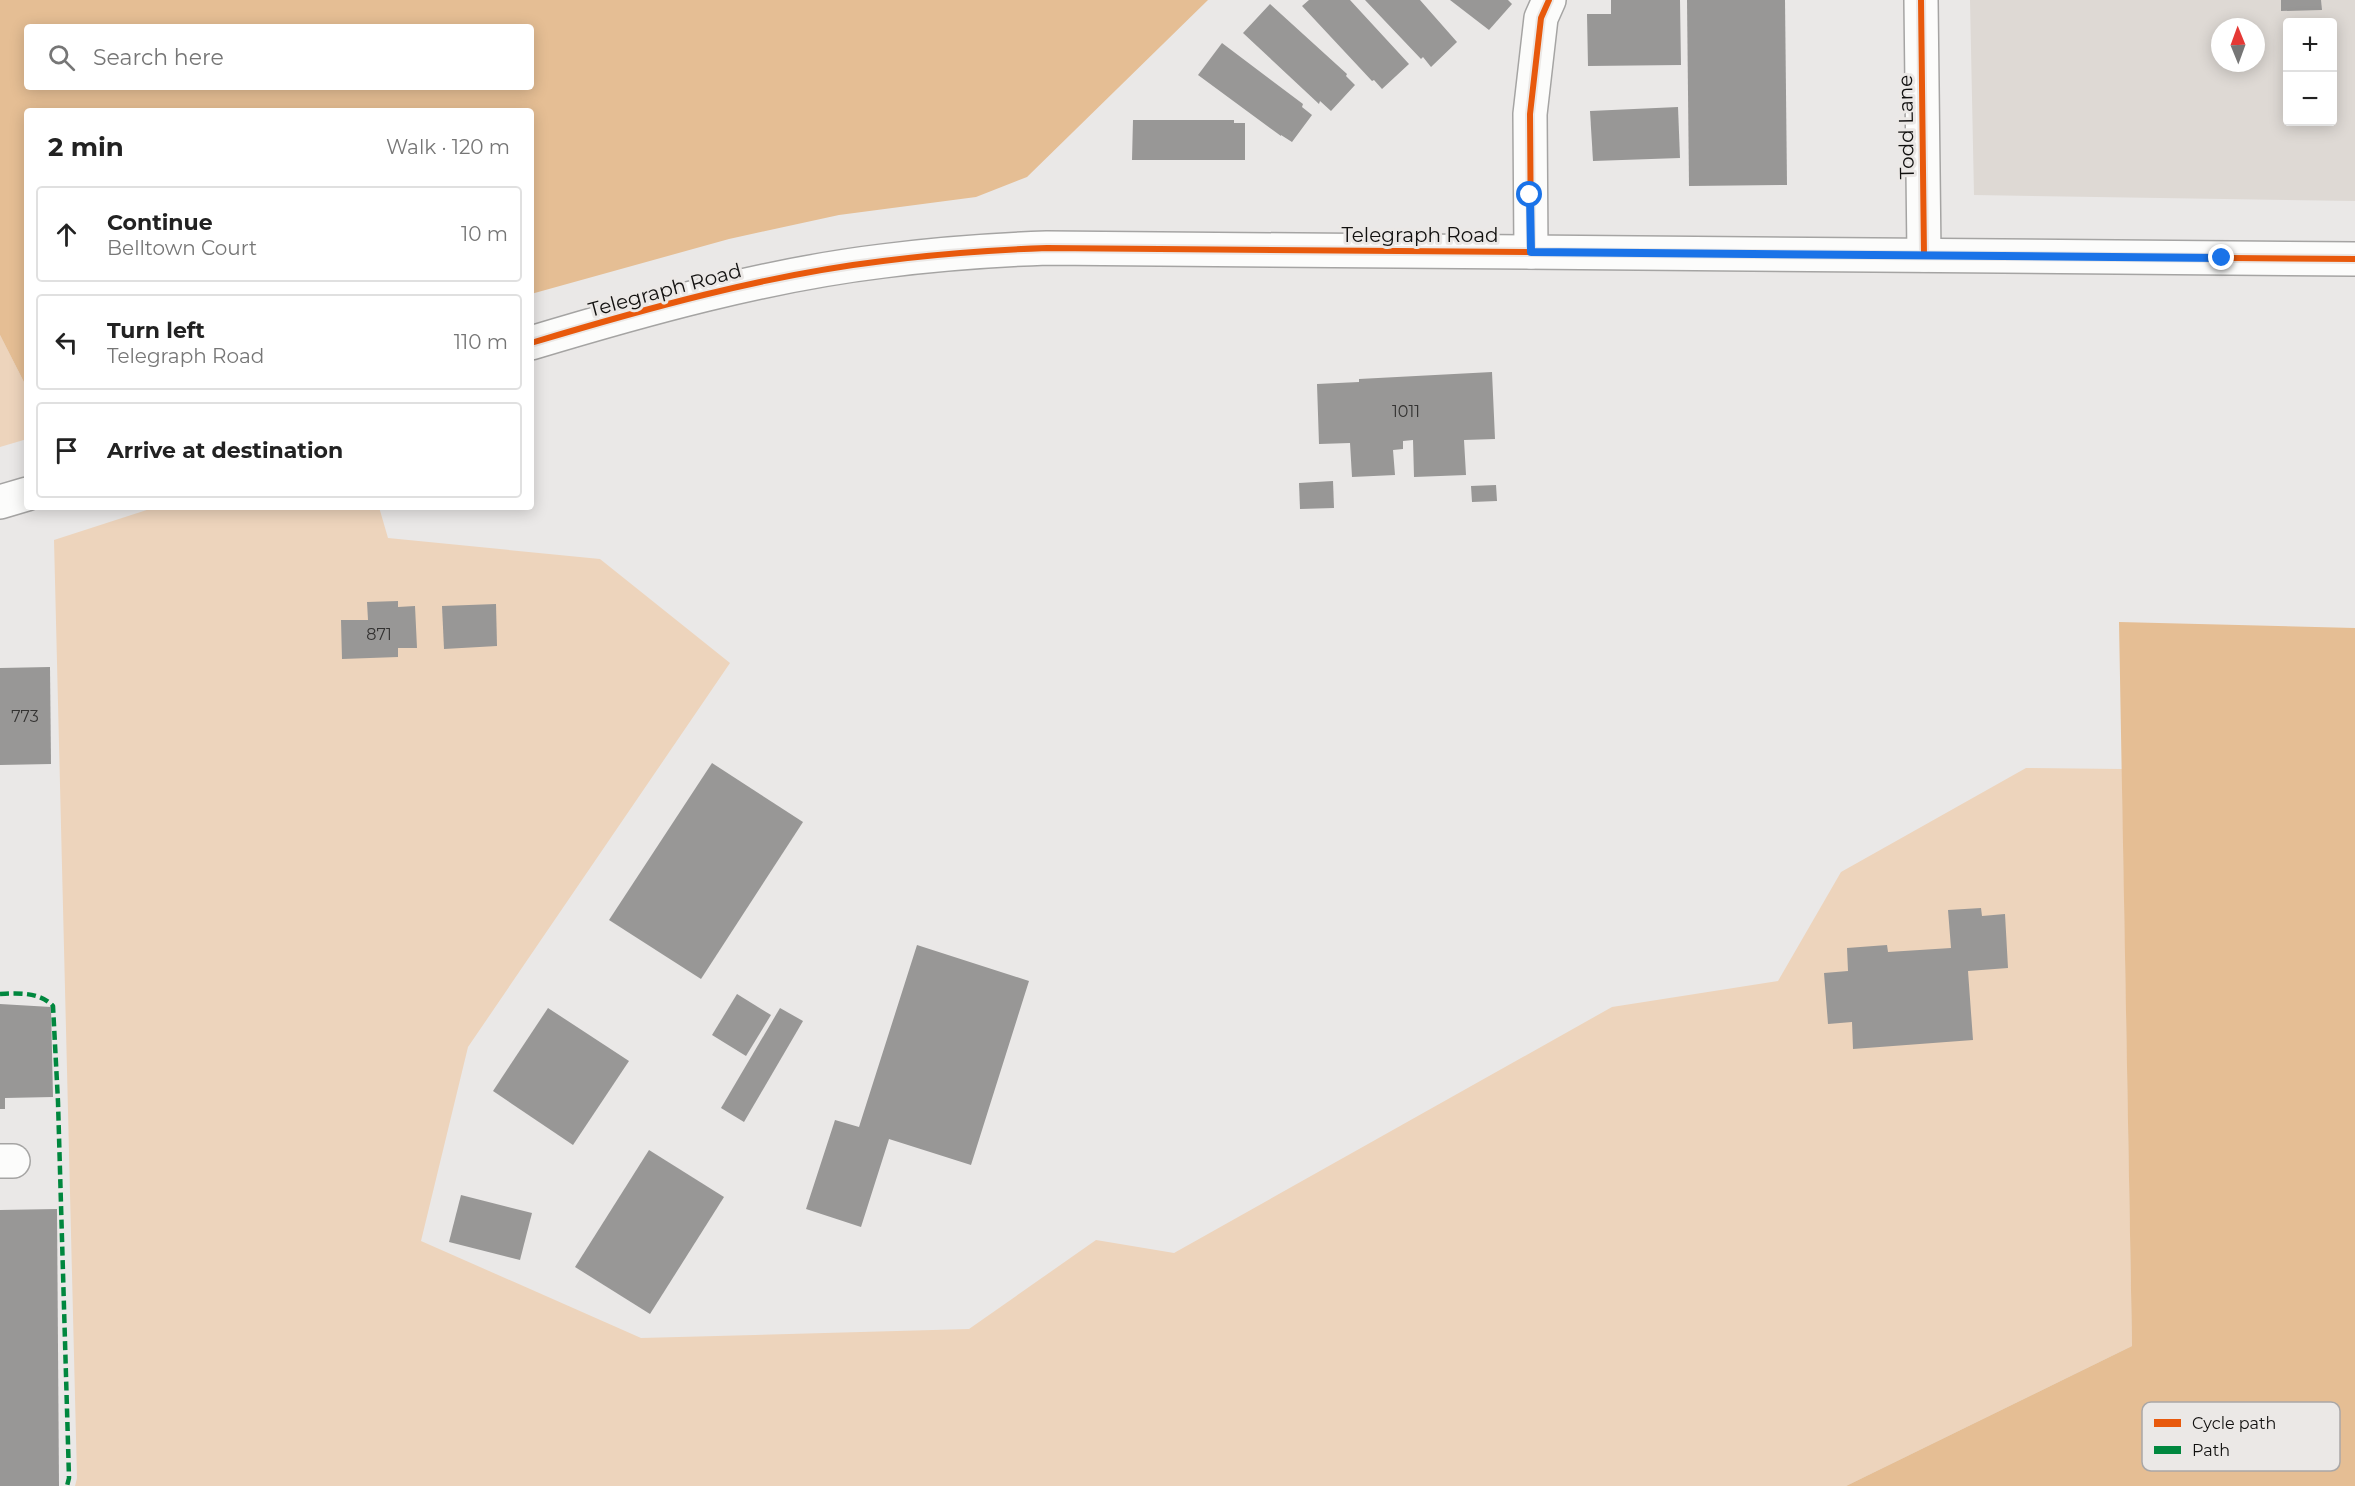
<!DOCTYPE html>
<meta charset="utf-8">
<style>
body{margin:0;font-family:Montserrat,sans-serif;background:#f2f2f2;color:#222}
.controls{position:absolute;right:18px;top:18px;display:grid;overflow:hidden;border-radius:6px;box-shadow:0 3px 15px #0003}
.controls button{width:54px;height:54px;display:grid;place-items:center;padding:0;border:0;border-bottom:2px solid #e0e0e0;background:#fff;color:#222;font:30px sans-serif}
.compass{position:absolute;left:2211px;top:18px;width:54px;height:54px;border-radius:50%;background:#fff;box-shadow:0 3px 15px #0003;rotate:359deg}
.stop{position:absolute;width:18px;height:18px;margin:-14px;border:4px solid #1a73e8;border-radius:50%;background:#fff}
.stop.end{background:#1a73e8;border-color:#fff;box-shadow:0 2px 6px #0008}
.list{margin:0;padding:0;list-style:none}
h2{display:flex;justify-content:space-between;align-items:center;height:78px;margin:0;padding:0 24px;font-size:26px}
h2 small{font-size:20px;font-weight:400;color:#767676}
.list li{display:grid;grid-template-columns:39px 1fr auto;gap:18px;align-items:center;box-sizing:border-box;height:96px;margin:0 12px 12px;padding:0 12px;border:2px solid #e0e0e0;border-radius:6px}
.list b{display:block;font-size:22px;white-space:nowrap}
.list p{margin:0;font-size:20px;white-space:nowrap;color:#767676}
.list em{font-size:20px;font-style:normal;color:#767676}
.icon{flex:none;width:33px;height:33px;fill:none;stroke:currentColor;stroke-width:2;stroke-linecap:round;stroke-linejoin:round}
.map{position:relative;flex:none;width:2355px;height:1486px;overflow:hidden}
.search{position:absolute;background:#fff;box-shadow:0 3px 15px #0003;left:24px;top:24px;width:510px;height:66px;display:flex;align-items:center;gap:15px;box-sizing:border-box;padding:0 21px;border-radius:6px;color:#767676;font-size:22px}
.panel{position:absolute;background:#fff;box-shadow:0 3px 15px #0003;left:24px;top:108px;width:510px;height:402px;border-radius:6px}
.map>svg:first-child{display:block}
</style>
<div class="map">
<svg width="2355" height="1486" viewBox="0 0 2355 1486">
<rect width="100%" height="100%" fill="#eae8e7"/>
<path fill="#ded9d4" fill-rule="evenodd" d="M1970,0H2355V201L1974,195ZM2288,22H2332V122H2288ZM2220,27H2256V63H2220Z"/>
<g fill="#edd4bc">
<path d="M0,335L27,388V439L0,447Z"/>
<path d="M156,507H379L388,538L600,559L730,663L468,1047L421,1241L641,1338L969,1329L1096,1240L1174,1253L1612,1007L1778,981L1841,872L2026,768L2122,769L2132,1346L1846,1486H75L77,1478L54,540Z"/>
</g>
<g fill="#e5be94" fill-rule="evenodd">
<path d="M0,0H1208L1027,177L976,197L839,215L729,239L531,294V111H27V388L0,335ZM27,27H531V87H27Z"/>
<path d="M2119,622L2355,628V1486H1846L2132,1346Z"/>
</g>
<g fill="#989796">
<path d="M1309,0H1350L1409,64L1382,89L1374,80L1372,81L1302,6Z"/>
<path d="M1365,0H1420L1457,42L1431,67L1423,57L1421,59Z"/>
<path d="M1450,0H1508L1512,4L1489,30Z"/>
<path d="M1611,0H1680L1681,65L1588,66L1587,14H1611Z"/>
<path d="M1687,0H1785L1787,185L1689,186Z"/>
<path d="M2281,0H2321L2322,10L2281,11Z"/>
<path d="M1270,4L1347,74L1346,76L1355,85L1331,111L1320,101L1319,104L1243,33Z"/>
<path d="M1222,43L1303,104L1302,107L1312,115L1292,142L1281,135V136L1198,75Z"/>
<path d="M1678,107L1680,158L1593,161L1590,111Z"/>
<path d="M1133,120H1234V123H1245V160H1132Z"/>
<path d="M1492,372L1495,439L1464,440L1466,475L1414,477L1413,440L1403,441V449L1393,450L1395,475L1352,477L1350,443L1319,444L1317,384L1359,382V379Z"/>
<path d="M1333,481L1334,508L1300,509L1299,483Z"/>
<path d="M1496,485L1497,501L1472,502L1471,486Z"/>
<path d="M398,601V607L415,606L417,648H398V657L342,659L341,620H368L367,602Z"/>
<path d="M496,604L497,646L444,649L442,606Z"/>
<path d="M50,667L51,764L0,765V668Z"/>
<path d="M712,763L803,822L701,979L609,920Z"/>
<path d="M1981,908L1982,916L2005,914L2008,968L1968,971L1973,1040L1853,1049L1852,1022L1828,1024L1824,973L1848,971L1847,948L1887,945L1888,952L1951,948L1948,910Z"/>
<path d="M917,945L1029,981L971,1165L889,1139L861,1227L806,1209L835,1120L859,1127Z"/>
<path d="M737,994L771,1015L746,1056L712,1035Z"/>
<path d="M0,1004L51,1007L53,1097L5,1098V1109H0Z"/>
<path d="M548,1008L629,1061L573,1145L493,1091Z"/>
<path d="M780,1008L803,1021L744,1122L721,1108Z"/>
<path d="M649,1150L724,1197L650,1314L575,1267Z"/>
<path d="M461,1195L532,1213L520,1260L449,1242Z"/>
<path d="M57,1209L59,1486H0V1210Z"/>
</g>
<g fill="none" stroke-linecap="round" stroke-linejoin="round">
<defs>
<g id="minor">
<path d="M1921,0L1924,255"/>
<path d="M1531,252L1530,114L1541,18L1549,0"/>
<path d="M531,343C644,309 766,275 883,261C937,254 992,250 1047,248L2355,259"/>
<path d="M0,502L27,494"/>
<path d="M0,1161H13"/>
</g>
</defs>
<use href="#minor" stroke="#a5a4a3" stroke-width="36"/>
<use href="#minor" stroke="#fcfcfb" stroke-width="33"/>
<path stroke="#00873e" stroke-width="4.5" stroke-dasharray="9 4.5" stroke-linecap="butt" d="M0,994C19,993 40,992 53,1006L58,1102L69,1478L67,1486"/>
<defs>
<g id="cycleway">
<path d="M1921,0L1924,255"/>
<path d="M1531,252L1530,114L1541,18L1549,0"/>
<path d="M531,343C644,309 766,275 883,261C937,254 992,250 1047,248L2355,259"/>
</g>
</defs>
<use href="#cycleway" stroke="#ebe8e6" stroke-width="10"/>
<use href="#cycleway" stroke="#e8590c" stroke-width="6"/>
</g>
<g fill="none" stroke-linecap="round" stroke-linejoin="round">
<path stroke="#1a73e8" stroke-width="8" d="M1530,195L1531,252L2222,258"/>
</g>
<g text-anchor="middle" stroke-width="6" stroke-linejoin="round" paint-order="stroke">
<g font-size="16" fill="#333231">
<text x="1406" y="417">1011</text>
<text x="379" y="640">871</text>
<text x="25" y="722">773</text>
</g>
<g font-size="20" fill="#11100f" stroke="#ebe8e6">
<text transform="translate(1906 127) rotate(-91)" y="7">Todd Lane</text>
<text x="1420" y="242">Telegraph Road</text>
<text transform="translate(665 290) rotate(-15)" y="7">Telegraph Road</text>
</g>
</g>
<rect x="2142" y="1402" width="198" height="69" rx="9" fill="#ebe8e6" stroke="#aaa7a6" stroke-width="1.5"/>
<rect x="2154" y="1419" width="27" height="8" fill="#e8590c"/>
<rect x="2154" y="1446" width="27" height="8" fill="#00873e"/>
<g font-size="16" fill="#11100f">
<text x="2192" y="1429">Cycle path</text>
<text x="2192" y="1456">Path</text>
</g>
</svg>
<div class="controls">
<button>+</button>
<button>−</button>
</div>
<svg class="compass" viewBox="-18 -18 36 36"><path d="M0-13l5 13h-10z" fill="#e53935"/><path d="M0 13l5-13h-10z" fill="#767676"/></svg>
<div class="stop" style="left:1530px;top:195px"></div>
<div class="stop end" style="left:2222px;top:258px"></div>
<div class="search"><svg class="icon" aria-label="search" viewBox="0 0 24 24"><circle cx="10" cy="10" r="6"/><path d="M15 15l6 6"/></svg>Search here</div>
<section class="panel">
<h2>2 min<small>Walk · 120 m</small></h2>
<ul class="list">
<li><svg class="icon" aria-label="ahead" viewBox="0 0 24 24"><path d="M12 20V5M6 11l6-6 6 6"/></svg><div><b>Continue</b><p>Belltown Court</p></div><em>10 m</em></li>
<li><svg class="icon" aria-label="left" viewBox="0 0 24 24"><path d="M17 20v-9H6M10 6l-5 5 5 5"/></svg><div><b>Turn left</b><p>Telegraph Road</p></div><em>110 m</em></li>
<li><svg class="icon" aria-label="arrive" viewBox="0 0 24 24"><path d="M6 21V4h12l-3 4 3 4H6"/></svg><div><b>Arrive at destination</b></div></li>
</ul>
</section>
</div>
